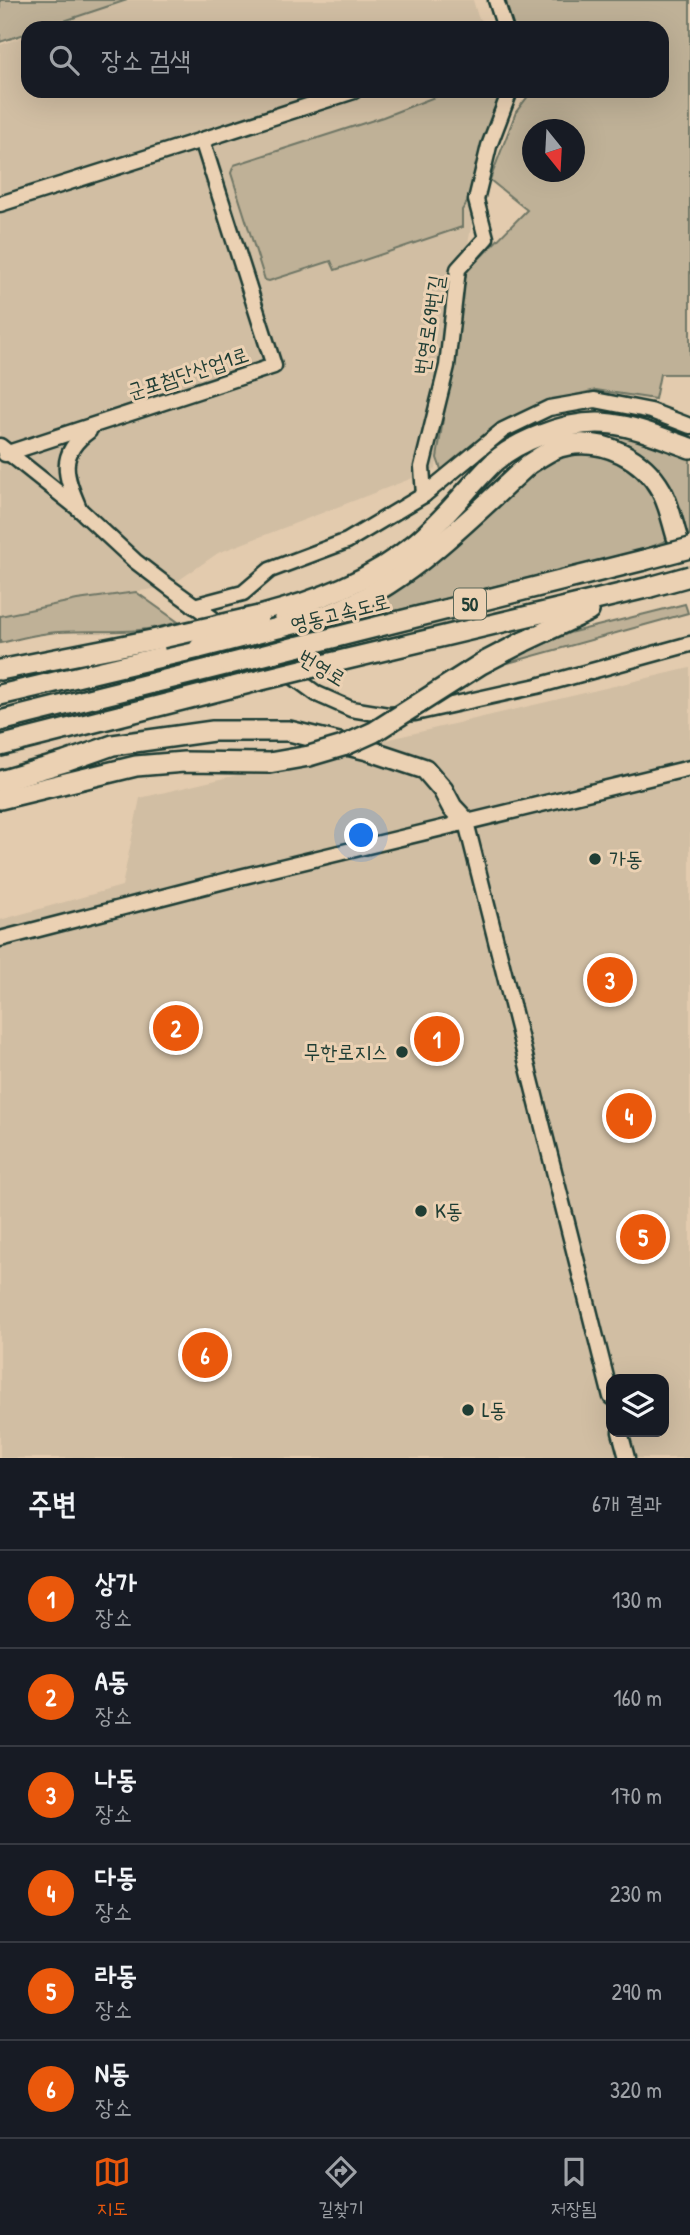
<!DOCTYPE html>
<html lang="ko">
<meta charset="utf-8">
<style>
body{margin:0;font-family:"Patrick Hand","Poor Story",sans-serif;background:#20242c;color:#f1f3f6}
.controls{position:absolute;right:21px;bottom:21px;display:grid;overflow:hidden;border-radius:14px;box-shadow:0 7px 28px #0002}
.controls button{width:63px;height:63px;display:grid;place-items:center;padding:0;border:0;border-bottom:2px solid #363941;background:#171b24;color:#f1f3f6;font:35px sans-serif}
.compass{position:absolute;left:522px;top:119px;width:63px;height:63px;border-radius:50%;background:#171b24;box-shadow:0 7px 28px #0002;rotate:162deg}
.you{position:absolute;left:362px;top:836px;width:24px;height:24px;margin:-18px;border:5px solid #fff;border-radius:50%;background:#1a73e8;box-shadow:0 0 0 10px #1a73e833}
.badge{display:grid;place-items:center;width:46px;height:46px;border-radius:50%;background:#ea580c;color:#fff;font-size:23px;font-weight:700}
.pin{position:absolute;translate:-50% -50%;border:4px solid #fff;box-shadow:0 2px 7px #0006}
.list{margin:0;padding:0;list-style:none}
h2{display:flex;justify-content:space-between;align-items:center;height:91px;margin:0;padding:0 28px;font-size:30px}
h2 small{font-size:23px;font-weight:400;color:#9ea1a6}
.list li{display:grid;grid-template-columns:46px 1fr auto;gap:21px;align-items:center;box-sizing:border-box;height:98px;padding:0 28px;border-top:2px solid #363941}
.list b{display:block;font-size:26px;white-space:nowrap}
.list p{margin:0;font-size:23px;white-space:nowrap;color:#9ea1a6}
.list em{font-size:23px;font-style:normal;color:#9ea1a6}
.icon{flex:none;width:38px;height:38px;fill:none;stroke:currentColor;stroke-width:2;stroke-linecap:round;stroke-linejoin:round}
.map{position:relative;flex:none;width:690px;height:1458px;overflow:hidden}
.search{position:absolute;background:#171b24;box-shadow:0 7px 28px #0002;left:21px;right:21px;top:21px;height:77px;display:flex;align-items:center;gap:18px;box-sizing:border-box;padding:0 24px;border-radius:21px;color:#9ea1a6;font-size:26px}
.sheet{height:679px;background:#171b24}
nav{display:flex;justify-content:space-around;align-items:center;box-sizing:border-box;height:98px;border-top:2px solid #363941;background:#171b24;font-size:19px;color:#9ea1a6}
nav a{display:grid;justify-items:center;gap:4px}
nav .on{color:#ea580c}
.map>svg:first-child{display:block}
</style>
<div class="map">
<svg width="690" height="1458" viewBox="0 0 690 1458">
<rect width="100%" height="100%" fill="#e3cbae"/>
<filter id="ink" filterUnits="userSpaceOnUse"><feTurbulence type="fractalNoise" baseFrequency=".0143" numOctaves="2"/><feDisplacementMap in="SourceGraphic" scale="14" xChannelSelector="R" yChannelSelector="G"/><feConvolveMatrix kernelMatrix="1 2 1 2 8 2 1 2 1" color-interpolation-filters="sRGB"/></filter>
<g filter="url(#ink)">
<g fill="#d1bea3" fill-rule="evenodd">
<path d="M127,0H473L478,17L492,28H46Z"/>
<path d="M28,35V91H509L476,200L467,250L458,269L436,469L218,553L169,587L73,600L0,616V45Z"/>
<path d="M690,668V1458H0V920L122,886L140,798ZM611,1379H664V1432H611Z"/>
</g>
<g fill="#bfb197" stroke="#6f7766" stroke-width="2" fill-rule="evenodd">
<path d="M0,0H127L43,28H28V33L0,42Z"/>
<path d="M506,0H690V374H660L655,399L596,390L546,402L496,425L442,472L437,458L466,272L527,210L490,180L516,112L532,91H662V28H511ZM532,130H574V172H532Z"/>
<path d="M450,91H503L492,114L472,195L462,210V227L335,270L331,261L269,281L265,280L231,173L234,165L383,117Z"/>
<path d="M588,431C624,432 656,444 690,456V535L683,537L665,482L589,439Z"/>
<path d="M574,453L595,454L625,461L656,492L670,539L649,548L308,633V628L535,468L554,458Z"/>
<path d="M136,592L178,622C135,636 102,629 59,632C40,633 19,639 0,643V616L77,600Z"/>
<path d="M685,604L688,613L483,670L569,633Z"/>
</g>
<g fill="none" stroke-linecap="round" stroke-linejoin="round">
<path stroke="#bcaf96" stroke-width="19" stroke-dasharray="19 10" stroke-linecap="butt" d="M677,537L690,593"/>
<defs>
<g id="minor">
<path d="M496,0L505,28"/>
<path d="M202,140L354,91"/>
<path d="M0,204L202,140L274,366L5,454"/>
<path d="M0,446L79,509L135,561L169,587L317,694L351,709L388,715L415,713L537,686L690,644"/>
<path d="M424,495L422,467L447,366L458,269L486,238L476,200L489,146L510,91"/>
<path d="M79,508C65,476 57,454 89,431"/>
<path d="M194,606L243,593L270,570L347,541L424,495L503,430L549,408L595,400L651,411L690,426"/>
<path d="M466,822L611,1397"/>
<path d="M0,939L240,877L690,768"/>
<path d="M620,1432L627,1458"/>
</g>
<g id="highway">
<path d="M259,616C317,601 371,581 417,542C446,518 468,487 495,461C509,449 525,441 541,435C601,411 633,427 690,448"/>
<path d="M278,628C297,623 316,619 334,612C408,584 472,516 529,464C542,456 554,447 568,445C605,439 643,458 661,490C669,504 672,521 677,537"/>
<path d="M523,642L589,611"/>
<path d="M296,647L644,560"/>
<path d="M318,666L650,587"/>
<path d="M0,670L162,638"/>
<path d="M0,695L199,648"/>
<path d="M0,721L229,664"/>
<path d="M0,746L253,682"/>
<path d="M0,781L65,762L113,745L213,731H289L368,750L425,769L443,790L452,807L466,822"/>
<path d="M0,799L136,766L184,762L269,763L309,756"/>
</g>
</defs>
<use href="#minor" stroke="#1f3d34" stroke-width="19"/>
<use href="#highway" stroke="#1f3d34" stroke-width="24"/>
<use href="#minor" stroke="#ebd1b3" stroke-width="14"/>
<use href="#highway" stroke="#ebd1b3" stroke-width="19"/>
<defs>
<g id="highway-bridge">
<path d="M644,560L690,548"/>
<path d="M650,587L690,576"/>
<path d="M162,638L259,616"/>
<path d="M199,648L278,628"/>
<path d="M229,664L296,647"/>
<path d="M253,682L318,666"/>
<path d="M309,756L343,746L374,732L481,664L523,642"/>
</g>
</defs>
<use href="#highway-bridge" stroke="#1f3d34" stroke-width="24" stroke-linecap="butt"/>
<use href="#highway-bridge" stroke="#ebd1b3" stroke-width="19"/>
</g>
</g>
<g fill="#1f3d34" stroke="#ebd1b3" stroke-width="2.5">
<circle cx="595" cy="859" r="7"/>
<circle cx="402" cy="1052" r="7"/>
<circle cx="421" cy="1211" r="7"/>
<circle cx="468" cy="1410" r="7"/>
</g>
<g text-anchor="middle" stroke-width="6" stroke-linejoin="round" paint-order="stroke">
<rect fill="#ebd1b3" stroke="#5c695a" stroke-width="2" x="454" y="588.5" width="32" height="31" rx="5"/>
<g font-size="19" font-weight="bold" fill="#1f3d34">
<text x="470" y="611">50</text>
</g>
<g font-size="21" fill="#1f3d34" stroke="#ebd1b3">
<text transform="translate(429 325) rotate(-81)" y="7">번영로69번길</text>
<text transform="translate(188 373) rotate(-18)" y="7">군포첨단산업1로</text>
<text transform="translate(340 613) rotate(-14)" y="7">영동고속도로</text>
<text transform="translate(322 668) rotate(31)" y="7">번영로</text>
</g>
<g font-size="21" fill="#1f3d34" stroke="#ebd1b3" text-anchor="start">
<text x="609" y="866">가동</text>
<text x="388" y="1059" text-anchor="end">무한로지스</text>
<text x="435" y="1218">K동</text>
<text x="482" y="1417">L동</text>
</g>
</g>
</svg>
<div class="controls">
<button><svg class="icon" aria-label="layers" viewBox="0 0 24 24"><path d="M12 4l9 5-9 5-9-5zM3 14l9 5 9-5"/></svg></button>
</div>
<svg class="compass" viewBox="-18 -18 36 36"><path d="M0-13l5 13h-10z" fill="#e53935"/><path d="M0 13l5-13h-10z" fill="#9ea1a6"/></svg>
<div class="you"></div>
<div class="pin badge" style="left:437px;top:1039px">1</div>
<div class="pin badge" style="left:176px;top:1028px">2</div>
<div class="pin badge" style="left:610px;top:980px">3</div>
<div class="pin badge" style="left:629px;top:1116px">4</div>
<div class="pin badge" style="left:643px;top:1237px">5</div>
<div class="pin badge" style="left:205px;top:1355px">6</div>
<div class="search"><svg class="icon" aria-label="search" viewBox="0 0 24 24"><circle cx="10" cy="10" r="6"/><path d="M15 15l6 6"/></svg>장소 검색</div>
</div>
<section class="sheet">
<h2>주변<small>6개 결과</small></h2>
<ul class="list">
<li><span class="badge">1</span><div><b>상가</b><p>장소</p></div><em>130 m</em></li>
<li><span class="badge">2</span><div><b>A동</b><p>장소</p></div><em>160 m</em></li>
<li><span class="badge">3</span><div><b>나동</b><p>장소</p></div><em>170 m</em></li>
<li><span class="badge">4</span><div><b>다동</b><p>장소</p></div><em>230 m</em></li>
<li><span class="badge">5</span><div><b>라동</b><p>장소</p></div><em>290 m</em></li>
<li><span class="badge">6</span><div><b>N동</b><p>장소</p></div><em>320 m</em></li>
</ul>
</section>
<nav>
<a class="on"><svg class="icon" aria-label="map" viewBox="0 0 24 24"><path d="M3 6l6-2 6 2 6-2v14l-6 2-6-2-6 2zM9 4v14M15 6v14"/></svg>지도</a>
<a><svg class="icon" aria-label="directions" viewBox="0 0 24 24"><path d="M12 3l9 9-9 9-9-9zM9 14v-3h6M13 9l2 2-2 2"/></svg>길찾기</a>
<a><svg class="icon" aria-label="saved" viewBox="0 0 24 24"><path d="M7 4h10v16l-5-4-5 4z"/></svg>저장됨</a>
</nav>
